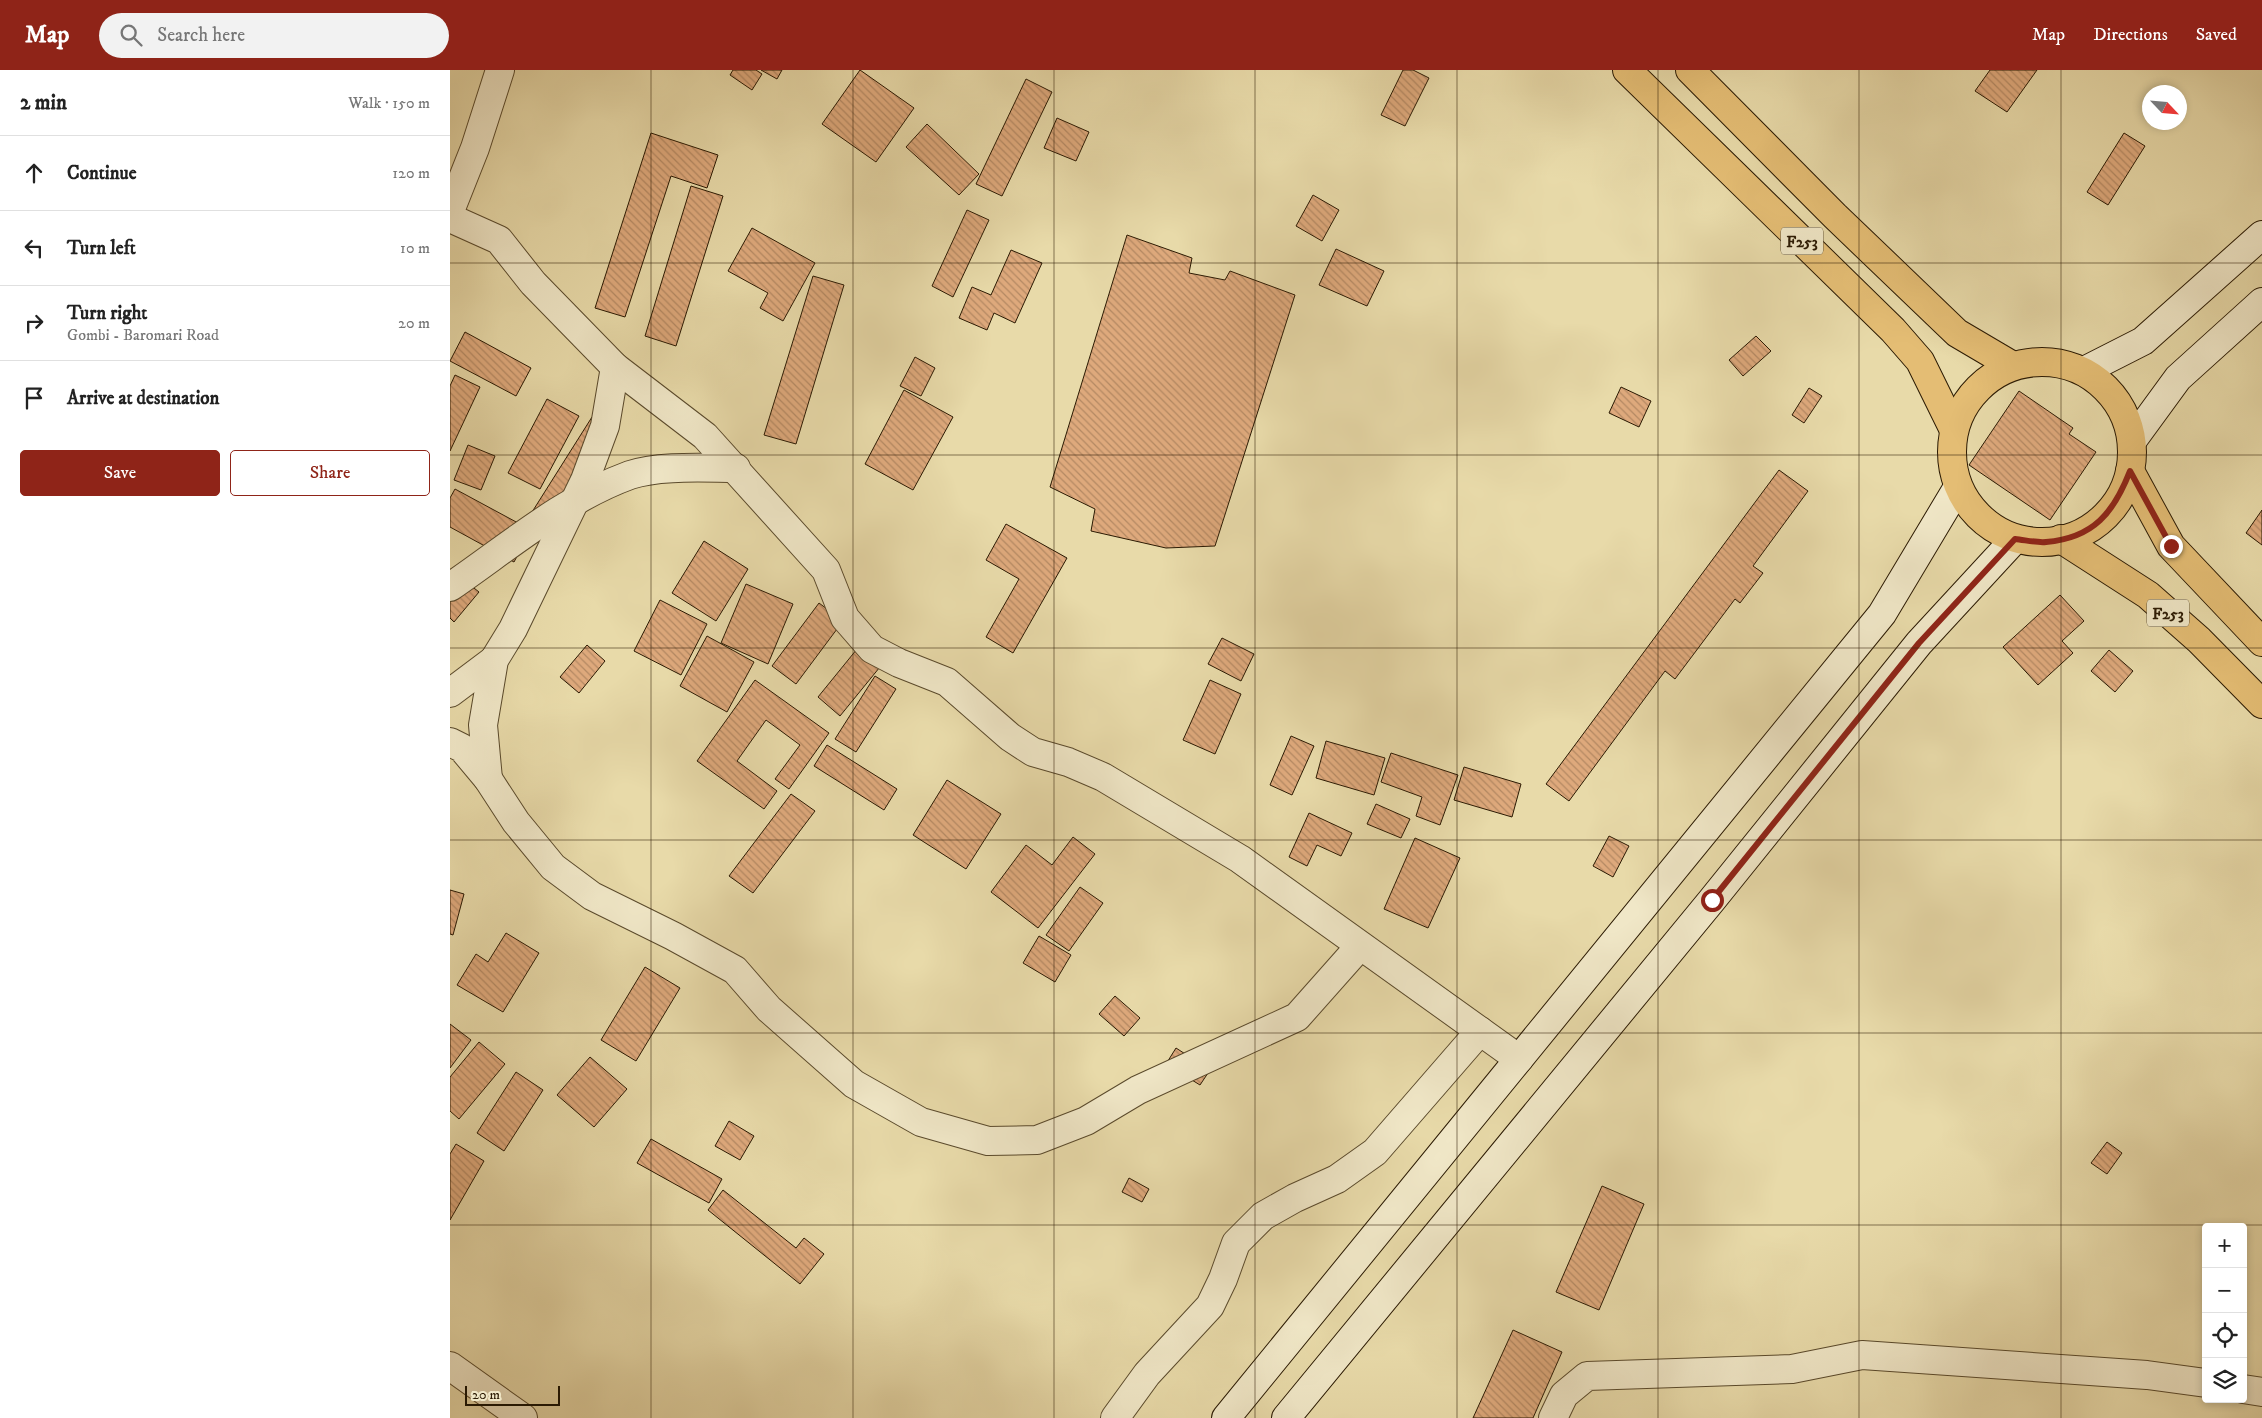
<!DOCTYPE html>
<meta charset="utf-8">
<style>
body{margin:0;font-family:"IM FELL DW Pica",serif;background:#f2f2f2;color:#222}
.controls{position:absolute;right:15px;bottom:15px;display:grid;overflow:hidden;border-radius:5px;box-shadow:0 2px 8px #0003}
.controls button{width:45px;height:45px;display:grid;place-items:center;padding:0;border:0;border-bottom:1px solid #e0e0e0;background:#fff;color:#222;font:25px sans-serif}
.compass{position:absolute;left:1692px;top:15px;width:45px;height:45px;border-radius:50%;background:#fff;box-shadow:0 2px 8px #0003;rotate:116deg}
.scale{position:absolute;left:15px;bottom:12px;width:95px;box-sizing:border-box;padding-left:5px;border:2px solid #2b1a03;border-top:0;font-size:14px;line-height:18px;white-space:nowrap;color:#2b1a03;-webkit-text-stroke:4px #f0e7c7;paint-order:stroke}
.stop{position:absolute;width:15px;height:15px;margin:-11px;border:4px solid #8f2418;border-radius:50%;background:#fff}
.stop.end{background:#8f2418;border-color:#fff;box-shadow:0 1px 5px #0008}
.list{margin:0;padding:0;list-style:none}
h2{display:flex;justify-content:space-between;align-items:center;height:65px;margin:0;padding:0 20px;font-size:21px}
h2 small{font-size:16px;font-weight:400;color:#767676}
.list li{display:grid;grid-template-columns:32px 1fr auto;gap:15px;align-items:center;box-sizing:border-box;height:75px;padding:0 20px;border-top:1px solid #e0e0e0}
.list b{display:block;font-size:19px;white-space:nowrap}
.list p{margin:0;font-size:16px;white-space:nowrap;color:#767676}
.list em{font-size:16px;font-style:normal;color:#767676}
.actions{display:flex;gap:10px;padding:15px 20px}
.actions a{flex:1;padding:11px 0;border:1px solid #8f2418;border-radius:5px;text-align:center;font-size:18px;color:#8f2418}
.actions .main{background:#8f2418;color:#fff}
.icon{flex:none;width:28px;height:28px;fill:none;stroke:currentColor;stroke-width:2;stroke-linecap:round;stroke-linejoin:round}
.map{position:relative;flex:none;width:1812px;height:1348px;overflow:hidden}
header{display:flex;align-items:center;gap:30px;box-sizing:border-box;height:70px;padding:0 25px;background:#8f2418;color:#fff}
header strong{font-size:24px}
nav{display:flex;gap:28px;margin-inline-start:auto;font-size:18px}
.search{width:350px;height:45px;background:#f2f2f2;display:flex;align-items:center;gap:12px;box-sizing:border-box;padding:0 18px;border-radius:28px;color:#767676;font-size:19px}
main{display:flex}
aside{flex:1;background:#fff}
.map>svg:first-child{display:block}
</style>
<header>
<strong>Map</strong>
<div class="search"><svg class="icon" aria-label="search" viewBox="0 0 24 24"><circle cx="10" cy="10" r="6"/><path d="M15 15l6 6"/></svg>Search here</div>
<nav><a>Map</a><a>Directions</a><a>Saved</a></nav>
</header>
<main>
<aside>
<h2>2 min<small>Walk · 150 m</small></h2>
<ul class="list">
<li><svg class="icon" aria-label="ahead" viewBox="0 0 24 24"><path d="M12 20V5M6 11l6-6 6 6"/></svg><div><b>Continue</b></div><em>120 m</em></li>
<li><svg class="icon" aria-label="left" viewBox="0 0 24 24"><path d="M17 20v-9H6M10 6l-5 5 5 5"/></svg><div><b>Turn left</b></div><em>10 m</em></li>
<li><svg class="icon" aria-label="right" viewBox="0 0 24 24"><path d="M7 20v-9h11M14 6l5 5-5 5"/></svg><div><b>Turn right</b><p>Gombi - Baromari Road</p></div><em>20 m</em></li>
<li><svg class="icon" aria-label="arrive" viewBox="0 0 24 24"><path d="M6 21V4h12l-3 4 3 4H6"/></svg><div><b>Arrive at destination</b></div></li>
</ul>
<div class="actions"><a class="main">Save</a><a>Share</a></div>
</aside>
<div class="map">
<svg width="1812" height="1348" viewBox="0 0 1812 1348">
<defs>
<pattern id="building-back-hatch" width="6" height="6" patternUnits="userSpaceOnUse" patternTransform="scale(1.25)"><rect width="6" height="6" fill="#dea97c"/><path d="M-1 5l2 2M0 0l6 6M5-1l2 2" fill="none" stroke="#b48963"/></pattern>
</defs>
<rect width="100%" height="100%" fill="#e8daa9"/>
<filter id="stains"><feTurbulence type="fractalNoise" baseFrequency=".004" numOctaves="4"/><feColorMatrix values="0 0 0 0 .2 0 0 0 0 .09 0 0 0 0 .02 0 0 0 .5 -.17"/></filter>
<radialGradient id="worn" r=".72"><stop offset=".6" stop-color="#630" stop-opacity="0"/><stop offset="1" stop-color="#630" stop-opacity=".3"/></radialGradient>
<g fill="url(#building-back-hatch)" stroke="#2b1a03">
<path d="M283,0H306L312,4L302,20L280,5Z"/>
<path d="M311,0H332L327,9Z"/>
<path d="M410,0L464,38L426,92L372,54Z"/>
<path d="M953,0H963L979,8L955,56L931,45Z"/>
<path d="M1540,0H1587L1557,42L1525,21Z"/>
<path d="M576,9L602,22L552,126L526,114Z"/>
<path d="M607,48L639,62L626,91L594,78Z"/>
<path d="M477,54L529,104L509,125L456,77Z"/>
<path d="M201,63L268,85L257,118L221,106L175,247L145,238Z"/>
<path d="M1674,63L1695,76L1658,135L1637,122Z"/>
<path d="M241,116L273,126L226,276L195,266Z"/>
<path d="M863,125L889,140L872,171L846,156Z"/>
<path d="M517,140L539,150L503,227L482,216Z"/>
<path d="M302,158L365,193L333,251L310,238L318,223L278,201Z"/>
<path d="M677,165L742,188L739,203L775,210L780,201L845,225L765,476L716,478L641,461L645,439L600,417Z"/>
<path d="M886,179L934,201L917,236L869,215Z"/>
<path d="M561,180L592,193L565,253L544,243L537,260L509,248L522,217L541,225Z"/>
<path d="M363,206L394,215L346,374L314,365Z"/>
<path d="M15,262L81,298L66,326L0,291Z"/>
<path d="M1306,266L1321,281L1293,306L1279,290Z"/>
<path d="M465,287L485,298L471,326L450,316Z"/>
<path d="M5,305L30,317L0,381V316Z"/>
<path d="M1171,317L1201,331L1189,357L1159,343Z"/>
<path d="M1359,318L1372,326L1354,353L1342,345Z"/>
<path d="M454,320L503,347L463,420L415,394Z"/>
<path d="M1569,321L1623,358L1619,364L1646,382L1600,450L1519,395Z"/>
<path d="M97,329L129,346L90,419L58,403Z"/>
<path d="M142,347L167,364L101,466L77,450Z"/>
<path d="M18,375L45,386L31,420L4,410Z"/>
<path d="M1329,400L1358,421L1303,496L1313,503L1290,533L1285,529L1225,609L1215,601L1119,731L1096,714Z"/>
<path d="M5,419L81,460L64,492L0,457V428Z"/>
<path d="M1812,440V475L1796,463Z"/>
<path d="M556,454L617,488L563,583L536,567L569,509L536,490Z"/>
<path d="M254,471L298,499L266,551L222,523Z"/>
<path d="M0,499L29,522L4,552L0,548Z"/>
<path d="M296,514L343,534L318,594L271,573Z"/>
<path d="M1610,525L1634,551L1612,571L1623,583L1588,615L1553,577Z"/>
<path d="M210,530L257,554L231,605L184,581Z"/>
<path d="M369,533L393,551L346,614L322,596Z"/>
<path d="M420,563L443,581L390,646L368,627Z"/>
<path d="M257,566L304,592L277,642L230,616Z"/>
<path d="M772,568L804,584L791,611L758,594Z"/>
<path d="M137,575L155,591L129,623L110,607Z"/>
<path d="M1659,580L1683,601L1665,622L1641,601Z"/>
<path d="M425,606L446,619L406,682L385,669Z"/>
<path d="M305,610L379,663L339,719L325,709L350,675L316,650L287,691L327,721L314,739L247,691Z"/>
<path d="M760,610L791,624L765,684L733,670Z"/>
<path d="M841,666L864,676L842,725L820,715Z"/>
<path d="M876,671L935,688L924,725L866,708Z"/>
<path d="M377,675L447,719L434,740L364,696Z"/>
<path d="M941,683L1008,705L990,755L966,746L972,727L931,712Z"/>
<path d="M1014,697L1071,714L1062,747L1004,730Z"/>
<path d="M497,710L551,744L516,799L463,765Z"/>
<path d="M341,724L365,741L303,823L279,806Z"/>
<path d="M926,734L960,749L951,768L917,754Z"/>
<path d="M859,743L902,763L891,786L867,775L857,796L839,787Z"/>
<path d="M1159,766L1179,776L1163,807L1143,796Z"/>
<path d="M623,767L645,784L588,858L541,822L576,775L602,795Z"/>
<path d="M965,768L1010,788L978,858L934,839Z"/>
<path d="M630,817L653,833L619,881L596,865Z"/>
<path d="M0,820L14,824L3,865L0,864Z"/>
<path d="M56,863L89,883L53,942L7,915L26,884L38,892Z"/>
<path d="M589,866L621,885L605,912L573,893Z"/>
<path d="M195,897L230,918L186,991L151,970Z"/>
<path d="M665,926L690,948L674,966L649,944Z"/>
<path d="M0,954L21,970L0,998Z"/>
<path d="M29,972L55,994L9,1049L0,1041V1007Z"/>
<path d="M726,978L760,1000L750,1015L716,994Z"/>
<path d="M140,987L177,1019L144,1057L107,1025Z"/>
<path d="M66,1002L93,1020L54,1081L27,1063Z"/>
<path d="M279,1051L304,1066L290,1090L265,1076Z"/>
<path d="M201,1069L272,1109L259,1133L187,1093Z"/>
<path d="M1657,1072L1672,1083L1657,1104L1641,1093Z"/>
<path d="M6,1074L34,1091L0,1150V1084Z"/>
<path d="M679,1108L699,1119L692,1132L672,1122Z"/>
<path d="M1152,1116L1194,1134L1149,1240L1106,1222Z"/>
<path d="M273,1120L346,1178L354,1168L374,1184L350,1214L258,1140Z"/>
<path d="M1063,1260L1112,1282L1083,1348H1023Z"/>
</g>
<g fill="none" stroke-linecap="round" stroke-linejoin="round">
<defs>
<g id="minor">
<path d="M0,141L25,78L50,0"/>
<path d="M0,148L49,170L83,213L165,297L255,366L376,500L395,548L422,579L449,593L497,612L560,667L583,682L618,692L653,707L790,789L1069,989"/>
<path d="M0,517C57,478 114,429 180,405C209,395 255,398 286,398"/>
<path d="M0,623L44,590"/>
<path d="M0,672L12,678L38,709L66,752L103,797L142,826L223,866L285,900L319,939L404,1014L471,1052L538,1071L587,1070L636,1051L688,1020L847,947L910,876"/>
<path d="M38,709L33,655L44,590L63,559L135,410L155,356L165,297"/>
<path d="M0,1296L73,1348"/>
<path d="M1793,1319L1812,1322"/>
<path d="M665,1348L697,1304L760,1236L773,1209L786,1173L813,1146L845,1128L887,1109L925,1082L1030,961"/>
<path d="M1103,1348L1114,1325L1137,1306L1342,1299L1412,1285L1697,1305L1756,1313"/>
</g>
<g id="secondary">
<path d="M1634,301L1693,271L1812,165"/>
<path d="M1682,371L1728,308L1812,232"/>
<path d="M776,1348L1432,544L1508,417"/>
<path d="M836,1348L1262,830L1469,573L1565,469"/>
</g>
<g id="primary">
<path d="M1177,0L1443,260L1470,291L1504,360"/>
<path d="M1240,0L1385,146L1507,263L1563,296"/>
<circle cx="1592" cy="382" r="90"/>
<path d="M1680,401L1721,476L1812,572"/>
<path d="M1611,469L1698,525L1749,570L1812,634"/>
</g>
</defs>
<use href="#minor" stroke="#5a4a2c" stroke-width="30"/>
<use href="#secondary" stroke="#2b1a03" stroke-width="30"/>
<use href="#primary" stroke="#2b1a03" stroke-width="30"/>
<use href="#minor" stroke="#f0e7c7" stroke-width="28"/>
<use href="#secondary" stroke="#f0e7c7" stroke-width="28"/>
<use href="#primary" stroke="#e4bd74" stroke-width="28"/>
</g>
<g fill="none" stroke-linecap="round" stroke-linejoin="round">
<path stroke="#8f2418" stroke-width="6" d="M1262,830L1469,573L1565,469C1575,470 1587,473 1596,472C1644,468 1664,442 1680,401L1721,476"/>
</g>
<path fill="none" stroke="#2b1a03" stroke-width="1" stroke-opacity="0.55" d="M201,0V1348M403,0V1348M604,0V1348M805,0V1348M1007,0V1348M1208,0V1348M1409,0V1348M1611,0V1348M0,193H1812M0,385H1812M0,578H1812M0,770H1812M0,963H1812M0,1155H1812"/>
<g text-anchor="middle" stroke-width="4.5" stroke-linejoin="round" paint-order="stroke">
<g fill="#f0e7c7" stroke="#66583e" stroke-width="1">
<rect x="1331" y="157.5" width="42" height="27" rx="4"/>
<rect x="1697" y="529.5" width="42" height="27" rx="4"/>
</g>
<g font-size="16" font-weight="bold" fill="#2b1a03">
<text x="1352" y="177">F253</text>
<text x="1718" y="549">F253</text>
</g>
</g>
<rect width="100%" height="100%" filter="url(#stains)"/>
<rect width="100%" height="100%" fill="url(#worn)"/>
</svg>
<div class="controls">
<button>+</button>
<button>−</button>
<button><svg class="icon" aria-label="locate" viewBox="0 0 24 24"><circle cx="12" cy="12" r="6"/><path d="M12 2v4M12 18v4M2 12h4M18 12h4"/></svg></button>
<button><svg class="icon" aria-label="layers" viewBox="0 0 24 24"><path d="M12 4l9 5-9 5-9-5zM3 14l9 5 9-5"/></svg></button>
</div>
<svg class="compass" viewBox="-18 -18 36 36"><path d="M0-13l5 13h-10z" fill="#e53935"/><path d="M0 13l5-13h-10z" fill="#767676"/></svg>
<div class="scale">20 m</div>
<div class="stop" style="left:1262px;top:830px"></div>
<div class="stop end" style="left:1721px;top:476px"></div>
</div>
</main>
